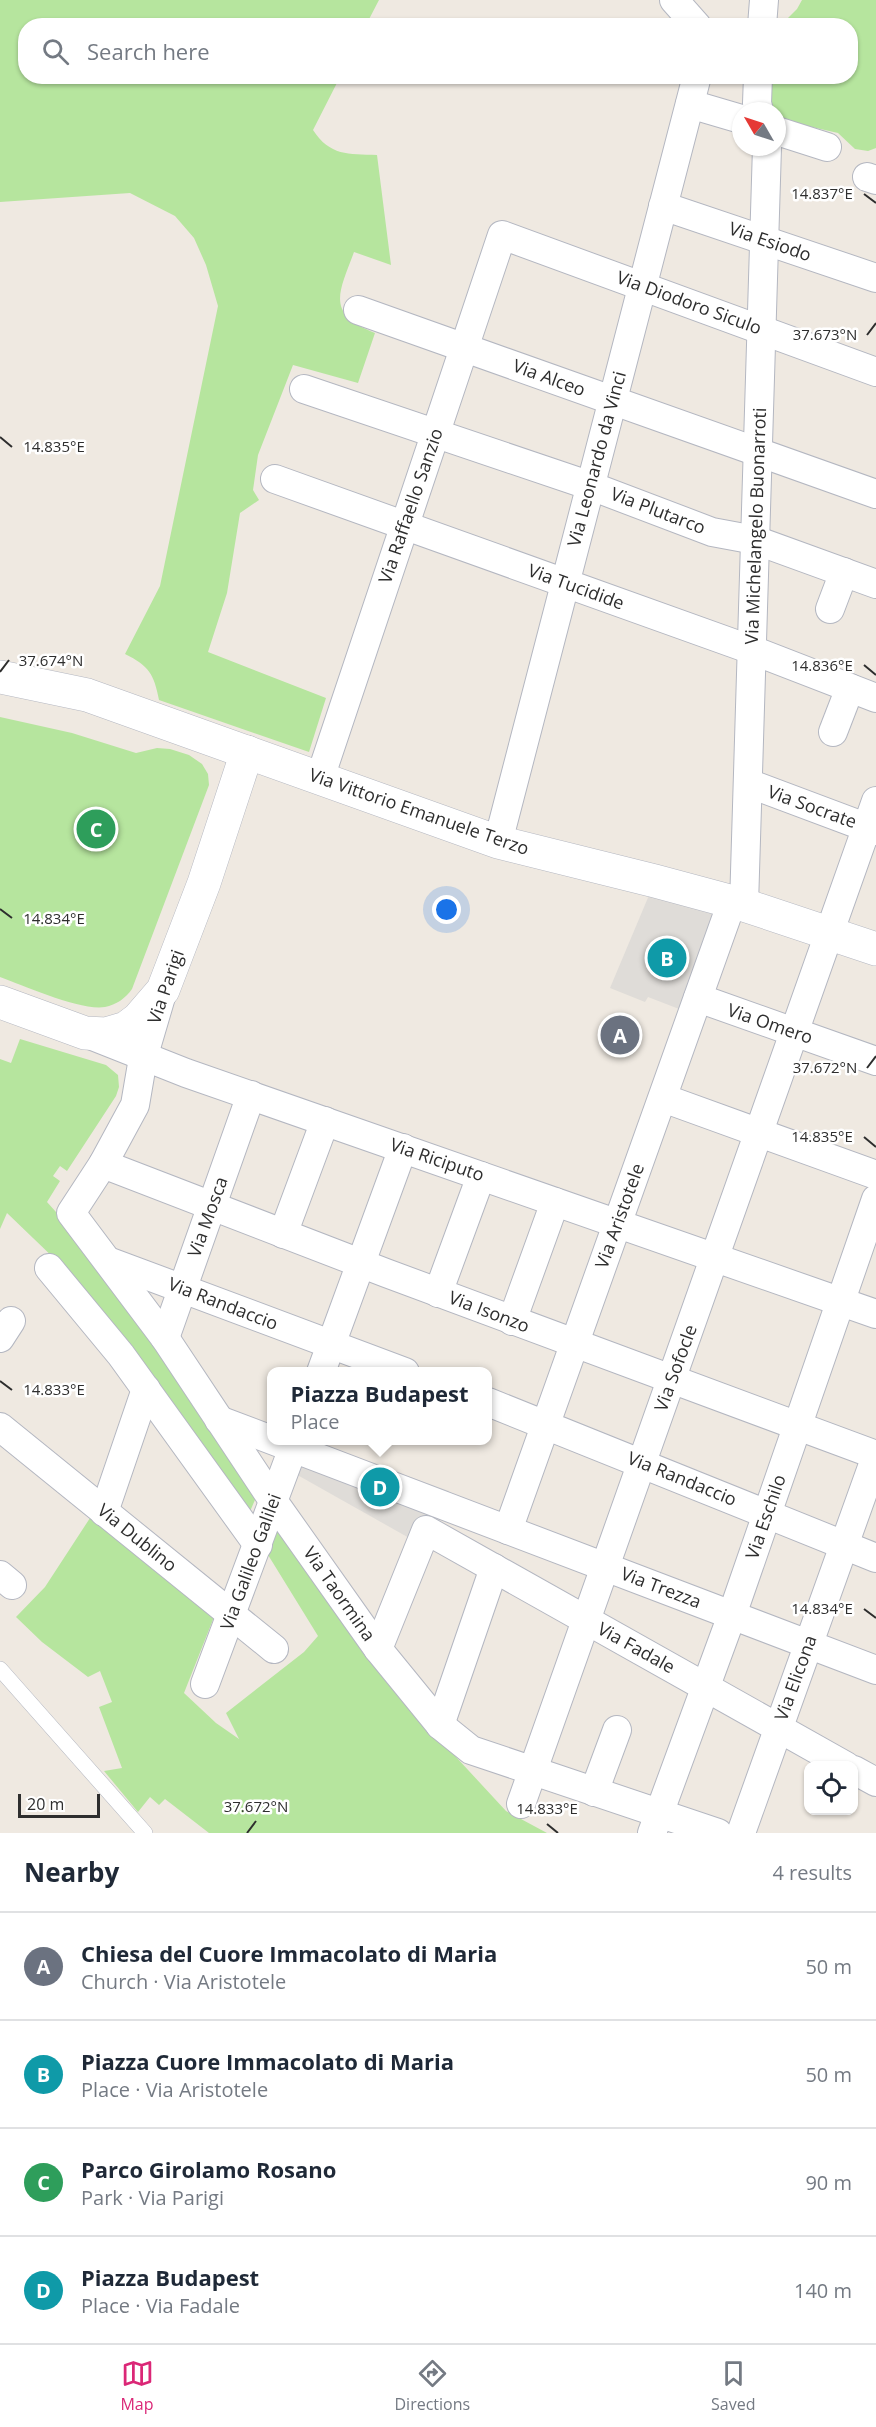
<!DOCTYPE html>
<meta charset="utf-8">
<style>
body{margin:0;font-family:"Open Sans",sans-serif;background:#f6f6f7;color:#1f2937}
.controls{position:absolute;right:18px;bottom:18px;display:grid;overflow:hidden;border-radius:12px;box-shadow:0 2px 4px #0004}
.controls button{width:54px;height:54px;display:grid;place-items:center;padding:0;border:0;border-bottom:2px solid #e0e1e3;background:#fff;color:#1f2937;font:30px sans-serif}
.compass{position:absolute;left:732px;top:102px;width:54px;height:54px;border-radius:50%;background:#fff;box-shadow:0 2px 4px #0004;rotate:309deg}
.scale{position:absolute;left:18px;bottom:15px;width:82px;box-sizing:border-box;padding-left:6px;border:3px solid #2e2e2e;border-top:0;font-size:16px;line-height:21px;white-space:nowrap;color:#2e2e2e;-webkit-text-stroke:4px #fff;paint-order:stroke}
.you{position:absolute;left:447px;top:910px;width:21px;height:21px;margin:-15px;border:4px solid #fff;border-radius:50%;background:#1a73e8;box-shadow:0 0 0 9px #1a73e833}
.badge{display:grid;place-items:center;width:39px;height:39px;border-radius:50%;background:#db2777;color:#fff;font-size:20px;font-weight:700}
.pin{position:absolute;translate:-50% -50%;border:3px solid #fff;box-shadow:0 2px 6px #0006}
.popup{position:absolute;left:267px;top:1367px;width:225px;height:78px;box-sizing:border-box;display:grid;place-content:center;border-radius:12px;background:#fff;filter:drop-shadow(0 2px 4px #0005);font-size:20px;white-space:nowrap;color:#747a83}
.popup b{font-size:22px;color:#1f2937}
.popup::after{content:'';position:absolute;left:50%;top:100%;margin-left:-12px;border:12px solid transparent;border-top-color:#fff}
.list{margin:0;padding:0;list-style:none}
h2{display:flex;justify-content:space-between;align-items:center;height:78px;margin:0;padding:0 24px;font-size:26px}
h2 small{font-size:20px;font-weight:400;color:#747a83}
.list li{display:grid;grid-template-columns:39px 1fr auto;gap:18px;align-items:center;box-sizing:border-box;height:108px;padding:0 24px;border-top:2px solid #e0e1e3}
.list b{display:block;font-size:22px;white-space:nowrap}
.list p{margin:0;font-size:20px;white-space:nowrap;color:#747a83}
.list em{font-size:20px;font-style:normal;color:#747a83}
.icon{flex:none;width:33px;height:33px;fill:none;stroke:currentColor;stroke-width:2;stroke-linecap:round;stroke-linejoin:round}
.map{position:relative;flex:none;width:876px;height:1833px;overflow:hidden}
.search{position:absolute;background:#fff;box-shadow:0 2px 4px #0004;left:18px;right:18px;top:18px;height:66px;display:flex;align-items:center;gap:15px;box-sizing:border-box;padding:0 21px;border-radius:24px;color:#747a83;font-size:22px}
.sheet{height:510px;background:#fff}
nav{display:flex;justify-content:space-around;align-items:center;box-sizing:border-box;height:84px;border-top:2px solid #e0e1e3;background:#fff;font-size:16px;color:#747a83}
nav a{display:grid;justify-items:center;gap:3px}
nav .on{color:#db2777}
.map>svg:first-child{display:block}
</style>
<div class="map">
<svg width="876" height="1833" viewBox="0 0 876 1833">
<rect width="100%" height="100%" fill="#efe9e1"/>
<g fill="#b6e59e">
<path d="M0,0H379L366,25L26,26V76L340,77L313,130C330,156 348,154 377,155L391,265L354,252C339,293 325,314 375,333L358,383L293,365L258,455L253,490L259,500L240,513L227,593L208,652L326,698L309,752L159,700C154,674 149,666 125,654L160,586L218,306L206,265L194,238L175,216L130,193L0,202Z"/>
<path d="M802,0H876V148L868,151L855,149L838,133L781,120L777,117V111H771L772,77L850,76V26L781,25L797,9Z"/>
<path d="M0,717L72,733L136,753L157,748L170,749L189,755L202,764L208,774L209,785L132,989C126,998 116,1005 105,1007C80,1011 25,986 0,977Z"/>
<path d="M20,1039L106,1065L118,1075L119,1087L116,1096L67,1171L60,1166L53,1176L60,1181L47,1202L74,1232L258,1493L248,1516L59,1263L7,1213L0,1229V1059L11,1063Z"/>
<path d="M90,1518L214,1617L184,1693L216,1723L239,1739L226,1713L304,1652L318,1636L265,1550L281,1526L444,1744L506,1811L547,1833H209L165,1799L159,1805L150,1797L138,1812L104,1771L122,1768L99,1707L112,1702L100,1671L88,1677L42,1642L16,1617L45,1587Z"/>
</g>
<g fill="#dfdcd8">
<path d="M655,881L732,902L692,1014L648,997L645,1002L610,988Z"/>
<path d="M311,1441L449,1491L439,1524L411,1539L285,1468Z"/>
</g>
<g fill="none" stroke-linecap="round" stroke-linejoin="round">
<defs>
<path id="lane" d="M0,1669L145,1833"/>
<g id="street">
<path d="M674,0L697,26"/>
<path d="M762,26L764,0"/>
<path d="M758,76L757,103L759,111"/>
<path d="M690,104L741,119"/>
<path d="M777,131L827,147"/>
<path d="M867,177L876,180"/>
<path d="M663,206L876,278"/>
<path d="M358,310L876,494"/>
<path d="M304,389L591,486L712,532L755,540L876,584"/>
<path d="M275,479L752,650L876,698"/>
<path d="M830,609L844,572"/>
<path d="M833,732L850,688"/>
<path d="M320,778L502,235L876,372"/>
<path d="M748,783L876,831"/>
<path d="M498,842L697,76"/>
<path d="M744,905L767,147"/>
<path d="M163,990L143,1058L135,1105L103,1164L71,1213L165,1338L274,1502L378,1649L440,1725L471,1750L718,1833"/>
<path d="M698,998L876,1061"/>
<path d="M85,1033L186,1073L876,1314"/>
<path d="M663,1098L876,1175"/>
<path d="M103,1164L386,1273L876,1455"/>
<path d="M283,1234L325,1121"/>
<path d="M108,1261L405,1372"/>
<path d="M49,1268L121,1355L258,1545"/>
<path d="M438,1293L481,1176"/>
<path d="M512,1321L555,1202"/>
<path d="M0,1338L11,1321"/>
<path d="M165,1338L251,1095"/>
<path d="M321,1372L403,1148"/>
<path d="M488,1402L876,1558"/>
<path d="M219,1420L876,1670"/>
<path d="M0,1427L274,1649"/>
<path d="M104,1512L146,1389"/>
<path d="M508,1530L732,902"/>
<path d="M0,1575L12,1585"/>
<path d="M378,1649L426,1530L846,1766"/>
<path d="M205,1684L296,1440"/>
<path d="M440,1725L494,1568"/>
<path d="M854,1770L876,1782"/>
<path d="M594,1792L617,1730"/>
<path d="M521,1804L876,801"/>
<path d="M652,1833L732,1615L876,1199"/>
<path d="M741,1833L876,1456"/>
</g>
<g id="secondary">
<path d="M0,677L87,695L498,842L655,881L744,905L876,949"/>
<path d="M0,1002L85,1033L106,1034L126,1028L138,1019L163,990L204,883L247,752"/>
</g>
</defs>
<use href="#lane" stroke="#b4b7c1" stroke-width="16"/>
<use href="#street" stroke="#b4b7c1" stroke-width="30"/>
<use href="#secondary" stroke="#b4b7c1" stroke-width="34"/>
<use href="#lane" stroke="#fff" stroke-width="15"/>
<use href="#street" stroke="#fff" stroke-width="28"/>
<use href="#secondary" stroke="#fff" stroke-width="33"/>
</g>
<path fill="none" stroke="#2e2e2e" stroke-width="2" d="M864,194L876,203M867,335L876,323M0,437L12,447M864,665L876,675M0,672L9,660M0,909L12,918M867,1068L876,1056M864,1137L876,1147M0,1381L12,1390M864,1609L876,1618M547,1824L558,1833M247,1833L256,1821"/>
<g text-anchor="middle" stroke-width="5" stroke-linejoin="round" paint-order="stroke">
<g font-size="18" fill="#2e2e2e" stroke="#fff">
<text transform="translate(770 242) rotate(19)" y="6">Via Esiodo</text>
<text transform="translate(689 303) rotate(20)" y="6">Via Diodoro Siculo</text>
<text transform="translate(549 378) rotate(20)" y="6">Via Alceo</text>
<text transform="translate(597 459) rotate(-75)" y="6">Via Leonardo da Vinci</text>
<text transform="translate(411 506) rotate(-71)" y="6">Via Raffaello Sanzio</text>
<text transform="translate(658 511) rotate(21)" y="6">Via Plutarco</text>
<text transform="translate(756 526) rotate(-88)" y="6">Via Michelangelo Buonarroti</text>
<text transform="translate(576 587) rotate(20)" y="6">Via Tucidide</text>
<text transform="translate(812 807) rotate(20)" y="6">Via Socrate</text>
<text transform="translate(419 812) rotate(19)" y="6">Via Vittorio Emanuele Terzo</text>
<text transform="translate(166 987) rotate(-71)" y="6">Via Parigi</text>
<text transform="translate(770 1024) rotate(19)" y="6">Via Omero</text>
<text transform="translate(437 1160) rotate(19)" y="6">Via Riciputo</text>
<text transform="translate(620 1216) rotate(-70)" y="6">Via Aristotele</text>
<text transform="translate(208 1217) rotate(-70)" y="6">Via Mosca</text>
<text transform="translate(223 1304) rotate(21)" y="6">Via Randaccio</text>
<text transform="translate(489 1312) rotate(21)" y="6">Via Isonzo</text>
<text transform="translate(676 1368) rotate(-70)" y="6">Via Sofocle</text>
<text transform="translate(682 1479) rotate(22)" y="6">Via Randaccio</text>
<text transform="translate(766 1517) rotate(-71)" y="6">Via Eschilo</text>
<text transform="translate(137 1538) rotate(39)" y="6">Via Dublino</text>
<text transform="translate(251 1562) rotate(-70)" y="6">Via Galileo Galilei</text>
<text transform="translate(661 1588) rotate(21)" y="6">Via Trezza</text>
<text transform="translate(339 1594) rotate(55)" y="6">Via Taormina</text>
<text transform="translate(636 1648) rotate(29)" y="6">Via Fadale</text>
<text transform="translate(796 1678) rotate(-70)" y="6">Via Elicona</text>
</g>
</g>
<g font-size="15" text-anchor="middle" fill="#2e2e2e" stroke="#fff" stroke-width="5" stroke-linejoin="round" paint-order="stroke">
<text x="822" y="199">14.837°E</text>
<text x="825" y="340">37.673°N</text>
<text x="54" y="452">14.835°E</text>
<text x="51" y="666">37.674°N</text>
<text x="822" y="671">14.836°E</text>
<text x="54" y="924">14.834°E</text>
<text x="825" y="1073">37.672°N</text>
<text x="822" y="1142">14.835°E</text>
<text x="54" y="1395">14.833°E</text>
<text x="822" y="1614">14.834°E</text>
<text x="256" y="1812">37.672°N</text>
<text x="547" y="1814">14.833°E</text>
</g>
</svg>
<div class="controls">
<button><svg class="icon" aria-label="locate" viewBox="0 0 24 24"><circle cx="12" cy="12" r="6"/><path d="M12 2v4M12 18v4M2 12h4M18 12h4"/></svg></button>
</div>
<svg class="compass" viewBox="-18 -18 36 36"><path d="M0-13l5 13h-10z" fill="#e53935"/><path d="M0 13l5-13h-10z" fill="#747a83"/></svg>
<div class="scale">20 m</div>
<div class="you"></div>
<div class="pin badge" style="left:620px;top:1035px;background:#6b7280">A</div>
<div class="pin badge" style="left:667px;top:958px;background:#0f9aa8">B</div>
<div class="pin badge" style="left:96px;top:829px;background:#2e9e5b">C</div>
<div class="pin badge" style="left:380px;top:1487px;background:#0f9aa8">D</div>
<div class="popup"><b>Piazza Budapest</b>Place</div>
<div class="search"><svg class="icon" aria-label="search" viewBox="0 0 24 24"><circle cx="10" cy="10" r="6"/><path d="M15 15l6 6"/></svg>Search here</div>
</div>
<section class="sheet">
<h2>Nearby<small>4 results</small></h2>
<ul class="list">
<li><span class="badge" style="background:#6b7280">A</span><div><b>Chiesa del Cuore Immacolato di Maria</b><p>Church · Via Aristotele</p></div><em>50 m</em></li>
<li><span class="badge" style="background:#0f9aa8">B</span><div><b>Piazza Cuore Immacolato di Maria</b><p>Place · Via Aristotele</p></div><em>50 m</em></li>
<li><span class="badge" style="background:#2e9e5b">C</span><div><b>Parco Girolamo Rosano</b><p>Park · Via Parigi</p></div><em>90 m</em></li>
<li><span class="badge" style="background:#0f9aa8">D</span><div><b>Piazza Budapest</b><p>Place · Via Fadale</p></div><em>140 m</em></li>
</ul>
</section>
<nav>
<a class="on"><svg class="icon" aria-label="map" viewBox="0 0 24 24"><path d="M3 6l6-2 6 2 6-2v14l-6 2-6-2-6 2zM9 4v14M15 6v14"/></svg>Map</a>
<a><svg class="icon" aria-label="directions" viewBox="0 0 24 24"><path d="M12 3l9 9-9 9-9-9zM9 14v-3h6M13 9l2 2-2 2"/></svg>Directions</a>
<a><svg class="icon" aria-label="saved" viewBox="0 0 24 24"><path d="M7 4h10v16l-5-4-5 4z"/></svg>Saved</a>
</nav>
